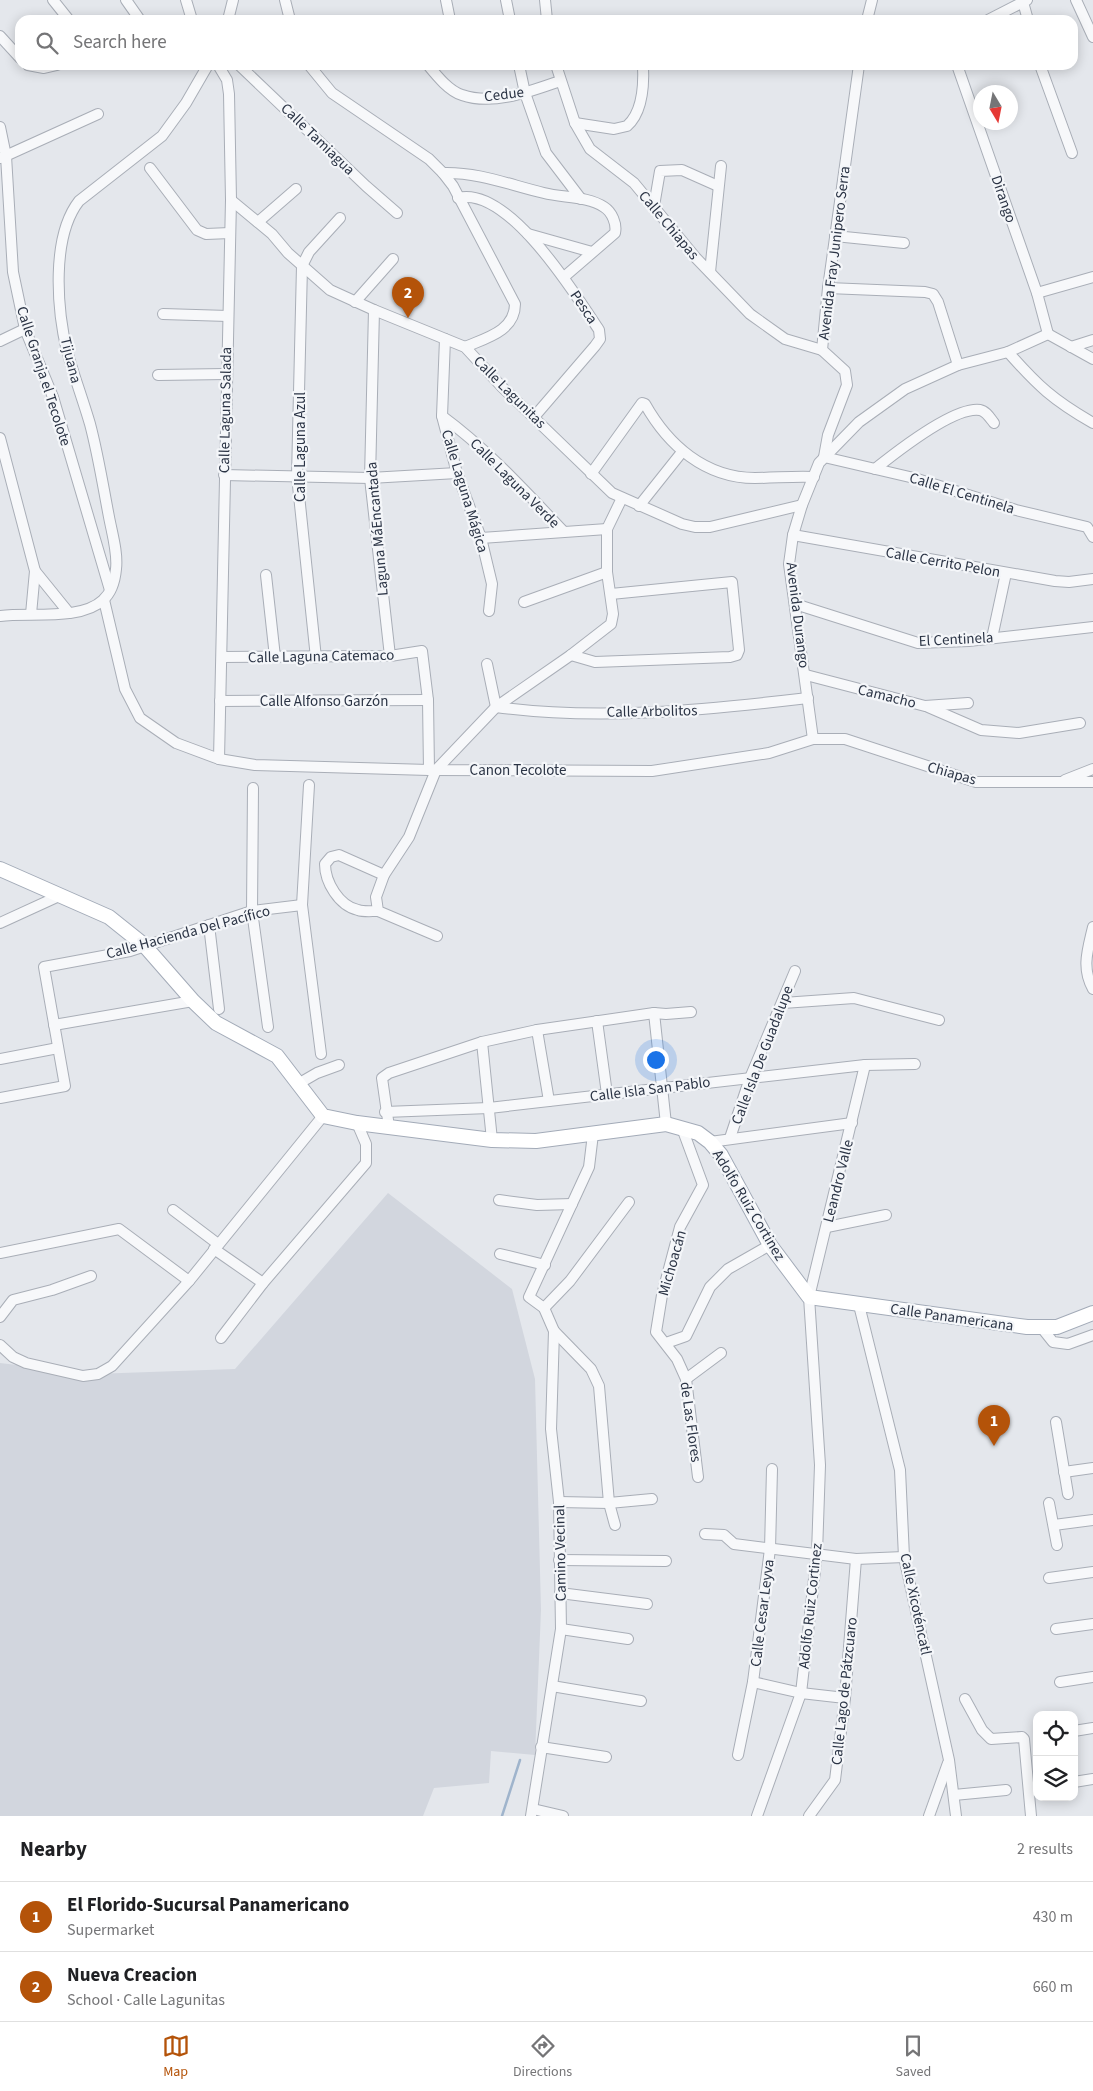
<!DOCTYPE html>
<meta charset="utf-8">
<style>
body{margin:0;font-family:"Source Sans 3",sans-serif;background:#f6f6f6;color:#202124}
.controls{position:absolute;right:15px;bottom:15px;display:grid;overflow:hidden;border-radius:10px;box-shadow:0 2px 12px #0003}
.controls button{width:45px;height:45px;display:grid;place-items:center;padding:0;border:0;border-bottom:1px solid #e0e0e0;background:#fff;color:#202124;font:25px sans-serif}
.compass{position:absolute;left:973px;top:85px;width:45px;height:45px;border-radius:50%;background:#fff;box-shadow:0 2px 12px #0003;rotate:170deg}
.you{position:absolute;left:655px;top:1059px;width:18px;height:18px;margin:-12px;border:4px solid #fff;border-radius:50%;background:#1a73e8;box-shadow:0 0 0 8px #1a73e833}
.badge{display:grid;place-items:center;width:32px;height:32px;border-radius:50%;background:#b45309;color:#fff;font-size:16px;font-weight:700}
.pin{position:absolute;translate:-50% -41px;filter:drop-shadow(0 1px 2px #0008)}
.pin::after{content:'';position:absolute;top:26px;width:18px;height:15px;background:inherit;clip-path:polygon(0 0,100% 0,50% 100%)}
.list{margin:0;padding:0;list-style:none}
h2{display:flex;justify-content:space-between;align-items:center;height:65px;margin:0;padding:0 20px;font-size:21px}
h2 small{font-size:16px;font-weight:400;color:#757577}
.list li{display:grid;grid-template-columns:32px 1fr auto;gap:15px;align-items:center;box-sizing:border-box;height:70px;padding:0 20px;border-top:1px solid #e0e0e0}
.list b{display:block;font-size:19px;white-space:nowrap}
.list p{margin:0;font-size:16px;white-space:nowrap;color:#757577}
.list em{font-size:16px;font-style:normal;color:#757577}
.icon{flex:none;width:28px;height:28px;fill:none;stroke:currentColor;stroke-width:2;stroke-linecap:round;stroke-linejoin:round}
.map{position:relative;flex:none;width:1093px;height:1816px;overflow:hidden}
.search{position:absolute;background:#fff;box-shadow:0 2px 12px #0003;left:15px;right:15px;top:15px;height:55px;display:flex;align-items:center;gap:12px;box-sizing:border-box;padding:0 18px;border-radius:15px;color:#757577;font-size:19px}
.sheet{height:205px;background:#fff}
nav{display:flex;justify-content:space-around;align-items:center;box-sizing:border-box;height:70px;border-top:1px solid #e0e0e0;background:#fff;font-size:14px;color:#757577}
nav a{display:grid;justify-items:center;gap:2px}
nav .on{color:#b45309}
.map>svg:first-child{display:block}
</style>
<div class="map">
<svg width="1093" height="1816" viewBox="0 0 1093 1816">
<rect width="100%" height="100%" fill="#e4e7ec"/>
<path fill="#d2d6de" d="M388,1193L512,1289L535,1379L541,1610L535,1755L491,1751L489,1783L434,1788L423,1816H0V1363L93,1374L235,1369Z"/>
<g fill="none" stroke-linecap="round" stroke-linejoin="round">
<path stroke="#9fb4cc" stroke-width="2.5" d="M502,1816L520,1760"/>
<defs>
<g id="minor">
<path d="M53,0L69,20"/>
<path d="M126,0L140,20"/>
<path d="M186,0L192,20"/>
<path d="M285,0L290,20"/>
<path d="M446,0L450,20"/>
<path d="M506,0L510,20"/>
<path d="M545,0L547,20"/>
<path d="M1076,0L1093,37"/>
<path d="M1023,2L1028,20"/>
<path d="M228,20L233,0"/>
<path d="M867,20L872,0"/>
<path d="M988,20L1027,0"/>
<path d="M0,36L20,58"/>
<path d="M28,65L44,68L57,65"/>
<path d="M218,65L227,80L229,94L231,200L219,759"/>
<path d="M239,65L366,186L397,213"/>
<path d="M309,65L332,93L429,159L443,173L453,186L515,304C515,331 486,338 465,347"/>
<path d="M428,65C437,76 449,91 462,95C493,106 531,91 560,81"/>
<path d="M519,65L525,93L546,153L581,199"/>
<path d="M556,65L575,123L590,149L634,183L696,258L750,314L785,339L822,350"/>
<path d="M859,65L828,288L822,350L845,371L847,385L828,435L824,457L914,478L1016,510L1087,527L1093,537"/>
<path d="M957,65L1037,293L1048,334"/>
<path d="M1040,65L1072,153"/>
<path d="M575,123L614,129L627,126C643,112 644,85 643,65"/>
<path d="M0,127L6,156L13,272L25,329L53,397L110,590"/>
<path d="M1,158L98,114"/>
<path d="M150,168L197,230L206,234L230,233"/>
<path d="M443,173C479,172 510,185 544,193C563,198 587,196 604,207C612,212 617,224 615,233L564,277"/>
<path d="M458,198C508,185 575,294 599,330L600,339L595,346L534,417"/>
<path d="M231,200L272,234L288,253L330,290L374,310L465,347L502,387L612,493L682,524L695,527H710L802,505"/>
<path d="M654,206L660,171L682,170L718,186"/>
<path d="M258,222L296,189"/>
<path d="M528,234L592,252"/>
<path d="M835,236L904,243"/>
<path d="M710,272L721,166"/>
<path d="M828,288L925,292L933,294L938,302L958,365"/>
<path d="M1037,293L1093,277"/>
<path d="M355,302L393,259"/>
<path d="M374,310L370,478L390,656"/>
<path d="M163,314L228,316"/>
<path d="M1048,334L1093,359"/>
<path d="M445,339L442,416L457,473L481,538L492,584L489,611"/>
<path d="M0,341L25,329"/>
<path d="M1071,347L1093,340"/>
<path d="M1008,352C1038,386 1053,400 1093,423"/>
<path d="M158,375L226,374"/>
<path d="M442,416C487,449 525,491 563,531"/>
<path d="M0,438L35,571L31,614"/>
<path d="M875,469C895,453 954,406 980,410C986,411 990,418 994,423"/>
<path d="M591,474L642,403L645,404C668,445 705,478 755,478C775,478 794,476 814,477"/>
<path d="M224,475L370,478L457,473"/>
<path d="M639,506L682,452"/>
<path d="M793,535L1055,581L1069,582L1093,579"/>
<path d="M481,538L607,529"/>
<path d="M35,571L69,613"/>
<path d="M266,575L275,657"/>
<path d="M104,600L125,689L140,718L176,743L219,759L255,765L429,770L652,771L769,753L813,739H845L976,782H1093"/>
<path d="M524,602L607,572"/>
<path d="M795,604L918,643L969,641L1093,627"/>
<path d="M0,616C29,612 81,621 103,600C111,593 115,580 116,569C118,553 112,533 109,517C103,486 98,454 90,424C83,400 74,376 67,351C57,309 51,237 79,201L162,136L186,103L208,65"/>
<path d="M992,638L1006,573"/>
<path d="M571,655L595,662L730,657L737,655L739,650L732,582L611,594"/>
<path d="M222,657L390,656L422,651L428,700L429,770"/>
<path d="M316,658L297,476L302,266L309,252L340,218"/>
<path d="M487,664L496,707"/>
<path d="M806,675L925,706L968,703"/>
<path d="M220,701L428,700"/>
<path d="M496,707C599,721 705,710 808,698"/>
<path d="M928,707L981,730L1019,733L1080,723"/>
<path d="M813,739L789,564L793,535L802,505L819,463L859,422L905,389L958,365L1008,352L1048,334"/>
<path d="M1065,780L1093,769"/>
<path d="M309,785L302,905L321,1054"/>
<path d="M253,788L252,911L268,1027"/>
<path d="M378,911C371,911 364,912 358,910C339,906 325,882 325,864L331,857L339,855L384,875"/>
<path d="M0,923L59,896"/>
<path d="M209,925L219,1009"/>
<path d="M1093,927C1088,949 1081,968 1093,989"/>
<path d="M437,936L378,911L376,897L384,875L409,837L436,770L496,707L571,655L611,624L613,614L607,572V529L622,498"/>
<path d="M783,1003L854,998L939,1020"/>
<path d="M654,1013L666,1124"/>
<path d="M597,1021L607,1094"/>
<path d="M54,1025L193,1001"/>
<path d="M537,1030L549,1101"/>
<path d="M482,1042L492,1140"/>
<path d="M0,1059L58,1048"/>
<path d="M298,1084L317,1073L339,1065"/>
<path d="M0,1098L65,1086L44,967L130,951L252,911L302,905"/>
<path d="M385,1112L489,1108L865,1065L915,1064"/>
<path d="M389,1127L382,1078L389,1073L482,1042L537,1030L654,1013L666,1014L691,1012"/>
<path d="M682,1128L703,1185L680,1227L662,1295L656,1332L677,1359L686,1379L698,1477"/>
<path d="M730,1138L750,1078L795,971"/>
<path d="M710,1142L852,1123"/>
<path d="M499,1200L537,1205L572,1204"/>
<path d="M173,1210L218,1244"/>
<path d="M827,1227L886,1215"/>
<path d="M214,1249L263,1283L366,1163V1144L357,1123"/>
<path d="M0,1253L119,1229L189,1281"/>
<path d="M500,1254L545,1265"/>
<path d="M859,1305L900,1470L904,1557L949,1760L956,1816"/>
<path d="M544,1308L570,1281L629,1202"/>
<path d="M0,1317L13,1300L52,1290L91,1276"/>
<path d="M1041,1327L1053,1342L1068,1344L1093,1335"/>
<path d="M554,1331L591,1369L599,1386L609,1503L615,1525"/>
<path d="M221,1338L263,1283"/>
<path d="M666,1343L686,1336L710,1287L728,1269L770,1245"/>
<path d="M0,1345L13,1357L26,1363L83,1376L98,1374L112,1366L189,1281L323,1116"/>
<path d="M686,1379L721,1353"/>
<path d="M1056,1422L1068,1494"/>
<path d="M1064,1472L1093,1468"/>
<path d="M559,1502L609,1503L652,1499"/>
<path d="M1049,1503L1057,1545"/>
<path d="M1054,1525L1093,1520"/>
<path d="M705,1534L724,1535L734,1544L856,1559L904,1557"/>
<path d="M559,1560L666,1561"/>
<path d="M1049,1578L1093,1572"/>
<path d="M560,1593L647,1604"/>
<path d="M561,1629L628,1639"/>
<path d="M1056,1629L1093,1624"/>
<path d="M753,1682L801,1693L845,1698"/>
<path d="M1060,1682L1093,1677"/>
<path d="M552,1686L641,1701"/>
<path d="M965,1699L982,1730L991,1739L1022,1737L1024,1739L1031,1816"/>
<path d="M1074,1731L1093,1728"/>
<path d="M541,1747L606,1757"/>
<path d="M738,1755L753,1682L770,1549L772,1469"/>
<path d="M1074,1782L1093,1779"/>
<path d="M954,1795L1006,1790"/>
<path d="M533,1809L563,1816"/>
<path d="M531,1816L561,1629L559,1502L551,1429L554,1331L544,1308L529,1297L589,1167L593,1134"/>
<path d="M757,1816L801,1693L817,1553L820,1465L809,1297L865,1065"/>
<path d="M809,1816L835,1780L845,1698L856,1559"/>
<path d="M929,1816L948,1763"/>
</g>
<path id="major" d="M0,869L109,917L144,945L193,1001L216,1023L277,1056L323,1116L357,1123L492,1140L536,1141L666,1124L698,1133L710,1142L721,1155L770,1245L809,1297L1027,1327H1057L1093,1313"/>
</defs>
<use href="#minor" stroke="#a9aeb7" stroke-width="12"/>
<use href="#major" stroke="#a3abb8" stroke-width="16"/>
<use href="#minor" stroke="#f7f8fa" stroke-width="10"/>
<use href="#major" stroke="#fff" stroke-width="14"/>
</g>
<g text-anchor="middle" stroke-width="4.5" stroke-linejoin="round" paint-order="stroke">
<g font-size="15" fill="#2b3445" stroke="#f4f6f9">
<text transform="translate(504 94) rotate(-7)" y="5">Cedue</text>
<text transform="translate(318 139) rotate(44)" y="5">Calle Tamiagua</text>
<text transform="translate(1004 199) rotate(71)" y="5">Dirango</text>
<text transform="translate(669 225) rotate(50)" y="5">Calle Chiapas</text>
<text transform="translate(834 253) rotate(-83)" y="5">Avenida Fray Junipero Serra</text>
<text transform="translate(584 307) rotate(56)" y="5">Pesca</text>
<text transform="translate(71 360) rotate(76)" y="5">Tijuana</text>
<text transform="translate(44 376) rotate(72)" y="5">Calle Granja el Tecolote</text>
<text transform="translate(510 392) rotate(45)" y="5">Calle Lagunitas</text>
<text transform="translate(225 410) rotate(-89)" y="5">Calle Laguna Salada</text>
<text transform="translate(300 447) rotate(-90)" y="5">Calle Laguna Azul</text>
<text transform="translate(515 483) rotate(45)" y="5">Calle Laguna Verde</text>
<text transform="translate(465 491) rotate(73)" y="5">Calle Laguna Mágica</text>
<text transform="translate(962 493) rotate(17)" y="5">Calle El Centinela</text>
<text transform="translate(377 529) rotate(-95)" y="5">Laguna MáEncantada</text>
<text transform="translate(943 562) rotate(10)" y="5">Calle Cerrito Pelon</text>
<text transform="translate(798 615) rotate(83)" y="5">Avenida Durango</text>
<text transform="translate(956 639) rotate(-3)" y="5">El Centinela</text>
<text transform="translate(321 656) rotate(-1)" y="5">Calle Laguna Catemaco</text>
<text transform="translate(887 696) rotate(14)" y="5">Camacho</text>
<text x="324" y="706">Calle Alfonso Garzón</text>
<text transform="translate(652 711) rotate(-1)" y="5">Calle Arbolitos</text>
<text x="518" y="775">Canon Tecolote</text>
<text transform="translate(952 773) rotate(16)" y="5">Chiapas</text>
<text transform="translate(188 932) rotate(-15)" y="5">Calle Hacienda Del Pacífico</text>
<text transform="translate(762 1055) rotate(-69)" y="5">Calle Isla De Guadalupe</text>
<text transform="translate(650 1089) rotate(-7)" y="5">Calle Isla San Pablo</text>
<text transform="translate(838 1181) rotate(-76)" y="5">Leandro Valle</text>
<text transform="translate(749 1205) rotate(59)" y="5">Adolfo Ruiz Cortinez</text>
<text transform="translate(672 1263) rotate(-74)" y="5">Michoacán</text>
<text transform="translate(952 1317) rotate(8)" y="5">Calle Panamericana</text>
<text transform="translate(691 1422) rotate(82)" y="5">de Las Flores</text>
<text transform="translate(560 1553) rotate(-91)" y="5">Camino Vecinal</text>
<text transform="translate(916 1604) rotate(78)" y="5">Calle Xicoténcatl</text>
<text transform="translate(810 1606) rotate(-84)" y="5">Adolfo Ruiz Cortinez</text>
<text transform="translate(762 1613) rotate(-83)" y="5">Calle Cesar Leyva</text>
<text transform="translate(844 1691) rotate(-84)" y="5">Calle Lago de Pátzcuaro</text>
</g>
</g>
</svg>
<div class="controls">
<button><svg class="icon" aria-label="locate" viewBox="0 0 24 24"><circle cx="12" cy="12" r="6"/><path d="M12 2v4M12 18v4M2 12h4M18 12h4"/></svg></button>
<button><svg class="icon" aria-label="layers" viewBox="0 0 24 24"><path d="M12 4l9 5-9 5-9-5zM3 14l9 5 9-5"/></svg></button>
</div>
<svg class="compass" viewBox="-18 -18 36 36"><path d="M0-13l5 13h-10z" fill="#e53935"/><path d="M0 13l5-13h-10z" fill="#757577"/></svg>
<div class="you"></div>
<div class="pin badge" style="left:994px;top:1446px">1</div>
<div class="pin badge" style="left:408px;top:318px">2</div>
<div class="search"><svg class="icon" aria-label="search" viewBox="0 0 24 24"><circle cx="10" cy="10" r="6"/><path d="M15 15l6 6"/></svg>Search here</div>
</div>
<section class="sheet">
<h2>Nearby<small>2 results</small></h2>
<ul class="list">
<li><span class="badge">1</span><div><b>El Florido-Sucursal Panamericano</b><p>Supermarket</p></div><em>430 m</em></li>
<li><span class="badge">2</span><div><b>Nueva Creacion</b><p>School · Calle Lagunitas</p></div><em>660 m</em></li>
</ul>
</section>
<nav>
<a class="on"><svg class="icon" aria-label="map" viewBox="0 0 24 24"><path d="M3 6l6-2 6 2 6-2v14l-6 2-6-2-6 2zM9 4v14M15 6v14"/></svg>Map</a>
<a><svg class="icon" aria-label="directions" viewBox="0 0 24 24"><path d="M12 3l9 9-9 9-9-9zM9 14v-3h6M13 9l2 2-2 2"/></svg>Directions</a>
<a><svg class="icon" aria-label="saved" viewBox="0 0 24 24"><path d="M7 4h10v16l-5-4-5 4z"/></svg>Saved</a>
</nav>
